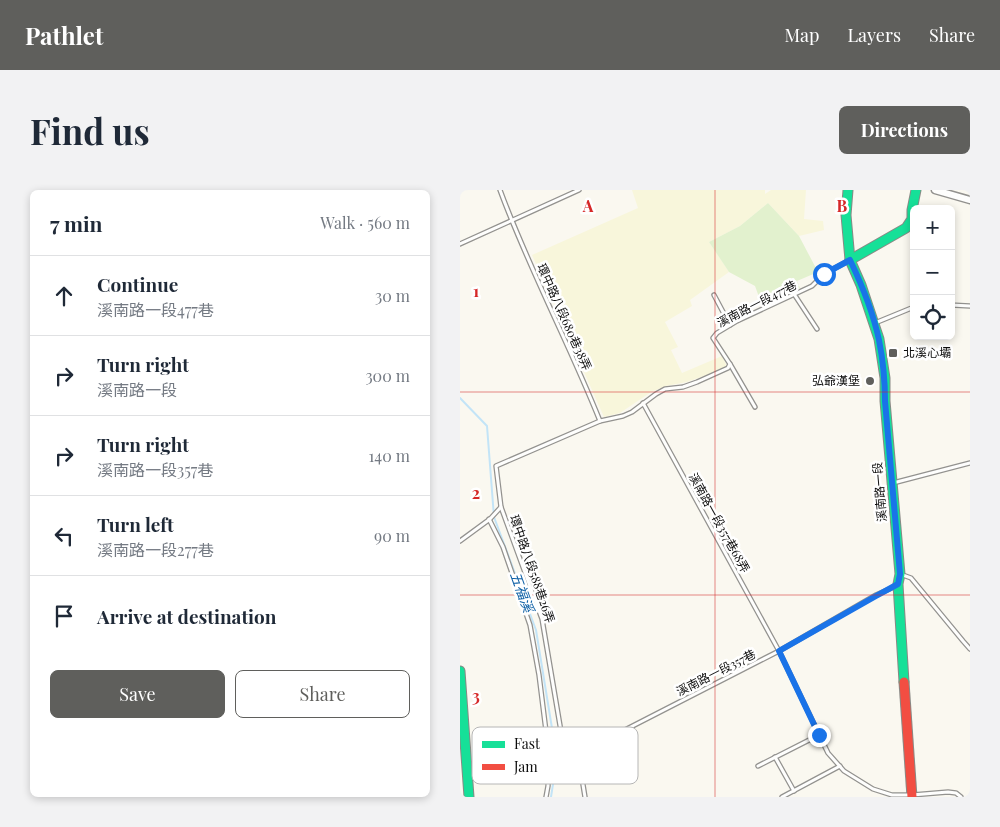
<!DOCTYPE html>
<meta charset="utf-8">
<style>
body{margin:0;font-family:"Playfair Display","Noto Sans TC",serif;background:#f2f2f3;color:#1f2937}
.controls{position:absolute;right:15px;top:15px;display:grid;overflow:hidden;border-radius:8px;box-shadow:0 2px 8px #0003}
.controls button{width:45px;height:45px;display:grid;place-items:center;padding:0;border:0;border-bottom:1px solid #e0e1e3;background:#fff;color:#1f2937;font:25px sans-serif}
.stop{position:absolute;width:15px;height:15px;margin:-11px;border:4px solid #1a73e8;border-radius:50%;background:#fff}
.stop.end{background:#1a73e8;border-color:#fff;box-shadow:0 1px 5px #0008}
.list{margin:0;padding:0;list-style:none}
h2{display:flex;justify-content:space-between;align-items:center;height:65px;margin:0;padding:0 20px;font-size:21px}
h2 small{font-size:16px;font-weight:400;color:#747a83}
.list li{display:grid;grid-template-columns:32px 1fr auto;gap:15px;align-items:center;box-sizing:border-box;height:80px;padding:0 20px;border-top:1px solid #e0e1e3}
.list b{display:block;font-size:19px;white-space:nowrap}
.list p{margin:0;font-size:16px;white-space:nowrap;color:#747a83}
.list em{font-size:16px;font-style:normal;color:#747a83}
.actions{display:flex;gap:10px;padding:15px 20px}
.actions a{flex:1;padding:11px 0;border:1px solid #5f5f5c;border-radius:8px;text-align:center;font-size:18px;color:#5f5f5c}
.actions .main{background:#5f5f5c;color:#fff}
.icon{flex:none;width:28px;height:28px;fill:none;stroke:currentColor;stroke-width:2;stroke-linecap:round;stroke-linejoin:round}
.map{position:relative;flex:none;width:510px;height:607px;overflow:hidden;border-radius:8px}
header{display:flex;align-items:center;gap:30px;box-sizing:border-box;height:70px;padding:0 25px;background:#5f5f5c;color:#fff}
header strong{font-size:24px}
nav{display:flex;gap:28px;margin-inline-start:auto;font-size:18px}
.intro{display:flex;align-items:center;justify-content:space-between;box-sizing:border-box;height:120px;padding:0 30px}
h1{margin:0;font-size:35px}
.button{padding:12px 22px;border-radius:8px;background:#5f5f5c;color:#fff;font-size:18px;font-weight:700}
main{display:flex;gap:30px;padding:0 30px}
aside{flex:1;background:#fff;border-radius:8px;box-shadow:0 2px 8px #0003}
.map>svg:first-child{display:block}
</style>
<header>
<strong>Pathlet</strong>
<nav><a>Map</a><a>Layers</a><a>Share</a></nav>
</header>
<div class="intro"><h1>Find us</h1><a class="button">Directions</a></div>
<main>
<aside>
<h2>7 min<small>Walk · 560 m</small></h2>
<ul class="list">
<li><svg class="icon" aria-label="ahead" viewBox="0 0 24 24"><path d="M12 20V5M6 11l6-6 6 6"/></svg><div><b>Continue</b><p>溪南路一段477巷</p></div><em>30 m</em></li>
<li><svg class="icon" aria-label="right" viewBox="0 0 24 24"><path d="M7 20v-9h11M14 6l5 5-5 5"/></svg><div><b>Turn right</b><p>溪南路一段</p></div><em>300 m</em></li>
<li><svg class="icon" aria-label="right" viewBox="0 0 24 24"><path d="M7 20v-9h11M14 6l5 5-5 5"/></svg><div><b>Turn right</b><p>溪南路一段357巷</p></div><em>140 m</em></li>
<li><svg class="icon" aria-label="left" viewBox="0 0 24 24"><path d="M17 20v-9H6M10 6l-5 5 5 5"/></svg><div><b>Turn left</b><p>溪南路一段277巷</p></div><em>90 m</em></li>
<li><svg class="icon" aria-label="arrive" viewBox="0 0 24 24"><path d="M6 21V4h12l-3 4 3 4H6"/></svg><div><b>Arrive at destination</b></div></li>
</ul>
<div class="actions"><a class="main">Save</a><a>Share</a></div>
</aside>
<div class="map">
<svg width="510" height="607" viewBox="0 0 510 607">
<rect width="100%" height="100%" fill="#faf8f0"/>
<path fill="#f8f6db" d="M172,0H305V4L311,0H346L344,29L363,31L364,40L339,46L308,13L280,36L249,52L269,82L230,110L232,116L205,132L218,157L211,160L222,183L262,166L266,174V176L264,179L227,192L206,196L191,202L160,223L144,227L72,65L178,18Z"/>
<path fill="#e2f1ce" d="M308,13L339,46L358,82L337,91L340,98L302,115L295,96L269,82L249,52L280,36Z"/>
<g fill="none" stroke-linecap="round" stroke-linejoin="round">
<path stroke="#c3e4f7" stroke-width="2" d="M0,208L27,236L34,327L76,440L97,569L91,607"/>
<defs>
<g id="lane">
<path d="M40,0C69,79 109,153 140,231"/>
<path d="M0,54L119,0"/>
<path d="M334,104L357,139"/>
<path d="M254,105L270,135"/>
<path d="M491,115L510,116"/>
<path d="M415,133L454,117"/>
<path d="M270,174L295,217"/>
<path d="M183,213L319,461L368,563L384,581L413,599L432,605H452L488,602L496,603L501,607"/>
<path d="M433,293L510,273"/>
<path d="M41,317L82,429L105,565"/>
<path d="M29,329L43,357L70,435L79,485L86,541L89,568L88,596L86,607"/>
<path d="M0,351L30,329L41,317L36,276L140,231L163,226L172,222L196,204L205,199L223,197L237,192L268,178L270,174L268,171L253,148L257,143L277,131L352,96L364,84L390,70"/>
<path d="M440,384L451,388L503,451L510,459"/>
<path d="M118,564L125,607"/>
<path d="M315,567L334,601"/>
<path d="M89,568L105,565L118,564L319,461L416,405L436,396"/>
<path d="M298,576L359,545"/>
<path d="M322,607L380,576"/>
</g>
<path id="street" d="M475,0L510,10"/>
<g id="fast">
<path d="M388,0L386,25L390,70L401,95L419,149L425,188V211L440,384L438,394L444,492"/>
<path d="M390,70L446,38L452,29V20L456,0"/>
<path d="M0,481L9,607"/>
</g>
<path id="jam" d="M444,492L452,607"/>
</defs>
<use href="#lane" stroke="#93928f" stroke-width="5.5"/>
<use href="#street" stroke="#93928f" stroke-width="9"/>
<use href="#fast" stroke="#8a8985" stroke-width="11"/>
<use href="#jam" stroke="#8a8985" stroke-width="11"/>
<use href="#lane" stroke="#fefefd" stroke-width="3"/>
<use href="#street" stroke="#fefefd" stroke-width="6"/>
<use href="#fast" stroke="#16e098" stroke-width="9"/>
<use href="#jam" stroke="#f24e42" stroke-width="9"/>
</g>
<g fill="none" stroke-linecap="round" stroke-linejoin="round">
<path stroke="#1a73e8" stroke-width="6" d="M359,545L319,461L416,406L438,394L440,384L425,211C425,190 423,170 419,150C413,122 402,95 390,70L364,84"/>
</g>
<path fill="none" stroke="#d62828" stroke-width="1" stroke-opacity="0.55" d="M255,0V607M0,202H510M0,405H510"/>
<g fill="#5f5f5c" stroke="#fff" stroke-width="2">
<rect x="428" y="158" width="10" height="10" rx="2.5"/>
<circle cx="410" cy="191" r="5"/>
</g>
<g text-anchor="middle" stroke-width="5" stroke-linejoin="round" paint-order="stroke">
<g font-size="12" fill="#0c0c0c" stroke="#fff">
<text transform="translate(297 114) rotate(-27)" y="4">溪南路一段477巷</text>
<text transform="translate(104 127) rotate(66)" y="4">環中路八段680巷38弄</text>
<text transform="translate(420 302) rotate(-95)" y="4">溪南路一段</text>
<text transform="translate(259 333) rotate(61)" y="4">溪南路一段357巷68弄</text>
<text transform="translate(72 379) rotate(71)" y="4">環中路八段588巷26弄</text>
<text transform="translate(256 483) rotate(-27)" y="4">溪南路一段357巷</text>
</g>
<g font-size="12" fill="#0c0c0c" stroke="#fff" text-anchor="start">
<text x="443" y="167">北溪心壩</text>
<text x="400" y="195" text-anchor="end">弘爺漢堡</text>
</g>
<g font-size="14" font-style="italic" fill="#0e60a6" stroke="#fff">
<text transform="translate(62 402) rotate(70)" y="5">五福溪</text>
</g>
</g>
<rect x="12" y="537" width="166" height="57" rx="8" fill="#fff" stroke="#b6b6b6" stroke-width="1"/>
<rect x="22" y="551" width="23" height="7" fill="#16e098"/>
<rect x="22" y="574" width="23" height="6" fill="#f24e42"/>
<g font-size="14" fill="#0c0c0c">
<text x="54" y="559">Fast</text>
<text x="54" y="582">Jam</text>
</g>
<g font-size="16" text-anchor="middle" font-weight="bold" fill="#d62828" stroke="#fff" stroke-width="5" stroke-linejoin="round" paint-order="stroke">
<text x="128" y="22">A</text>
<text x="382" y="22">B</text>
<text x="16" y="107">1</text>
<text x="16" y="309">2</text>
<text x="16" y="512">3</text>
</g>
</svg>
<div class="controls">
<button>+</button>
<button>−</button>
<button><svg class="icon" aria-label="locate" viewBox="0 0 24 24"><circle cx="12" cy="12" r="6"/><path d="M12 2v4M12 18v4M2 12h4M18 12h4"/></svg></button>
</div>
<div class="stop" style="left:364px;top:84px"></div>
<div class="stop end" style="left:359px;top:545px"></div>
</div>
</main>
